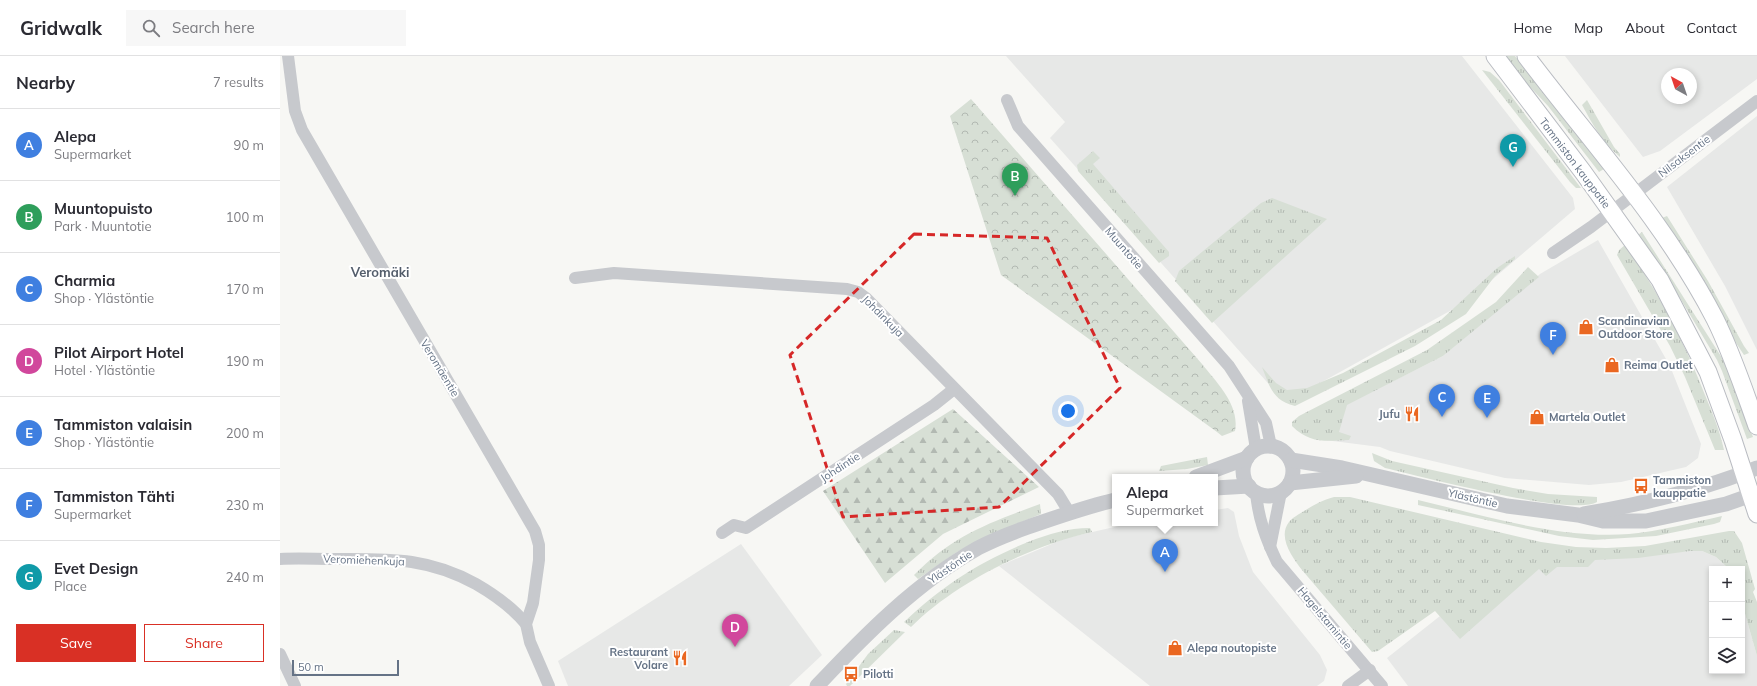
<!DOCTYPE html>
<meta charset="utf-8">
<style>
body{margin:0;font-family:Mulish,sans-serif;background:#f7f7f7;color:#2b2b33}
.controls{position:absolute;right:12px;bottom:12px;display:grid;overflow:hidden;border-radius:0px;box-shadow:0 2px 6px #0003}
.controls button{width:36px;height:36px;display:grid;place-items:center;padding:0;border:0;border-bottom:1px solid #e1e1e2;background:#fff;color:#2b2b33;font:20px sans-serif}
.compass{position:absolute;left:1381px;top:12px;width:36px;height:36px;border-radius:50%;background:#fff;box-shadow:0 2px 6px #0003;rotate:320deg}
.scale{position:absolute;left:12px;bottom:10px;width:107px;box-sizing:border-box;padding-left:4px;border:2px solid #657386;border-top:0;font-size:11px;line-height:14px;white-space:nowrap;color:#657386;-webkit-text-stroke:3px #fff;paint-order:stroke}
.you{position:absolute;left:788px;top:355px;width:14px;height:14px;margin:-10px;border:3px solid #fff;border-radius:50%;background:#1a73e8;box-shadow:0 0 0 6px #1a73e833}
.badge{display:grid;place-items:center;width:26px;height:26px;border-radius:50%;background:#d93025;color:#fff;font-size:13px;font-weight:700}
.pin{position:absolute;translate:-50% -33px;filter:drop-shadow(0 1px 2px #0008)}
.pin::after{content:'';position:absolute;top:21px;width:14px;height:12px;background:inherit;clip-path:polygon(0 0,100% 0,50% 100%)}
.popup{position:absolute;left:832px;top:418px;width:106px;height:52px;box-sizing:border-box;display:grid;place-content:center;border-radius:0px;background:#fff;filter:drop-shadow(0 1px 3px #0005);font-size:13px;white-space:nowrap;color:#7c7c81}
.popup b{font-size:15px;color:#2b2b33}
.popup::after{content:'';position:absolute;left:50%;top:100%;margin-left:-8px;border:8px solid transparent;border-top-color:#fff}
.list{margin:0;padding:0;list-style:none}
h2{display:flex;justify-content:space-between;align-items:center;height:52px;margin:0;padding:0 16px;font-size:17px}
h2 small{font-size:13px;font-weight:400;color:#7c7c81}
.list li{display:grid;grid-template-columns:26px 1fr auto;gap:12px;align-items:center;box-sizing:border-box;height:72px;padding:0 16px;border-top:1px solid #e1e1e2}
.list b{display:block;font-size:15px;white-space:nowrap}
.list p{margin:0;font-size:13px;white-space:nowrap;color:#7c7c81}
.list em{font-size:13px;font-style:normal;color:#7c7c81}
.actions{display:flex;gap:8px;padding:12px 16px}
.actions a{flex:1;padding:9px 0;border:1px solid #d93025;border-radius:0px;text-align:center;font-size:14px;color:#d93025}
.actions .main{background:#d93025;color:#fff}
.icon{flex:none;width:22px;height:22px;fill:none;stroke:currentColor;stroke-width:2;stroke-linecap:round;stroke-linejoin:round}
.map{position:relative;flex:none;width:1477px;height:630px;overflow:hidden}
header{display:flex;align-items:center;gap:24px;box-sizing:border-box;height:56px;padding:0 20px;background:#fff;border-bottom:1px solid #e1e1e2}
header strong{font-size:19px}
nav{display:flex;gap:22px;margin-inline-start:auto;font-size:14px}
.search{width:280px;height:36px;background:#f7f7f7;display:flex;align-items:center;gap:10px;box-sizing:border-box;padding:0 14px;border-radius:0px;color:#7c7c81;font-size:15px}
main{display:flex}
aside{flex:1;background:#fff}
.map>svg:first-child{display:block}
</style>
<header>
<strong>Gridwalk</strong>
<div class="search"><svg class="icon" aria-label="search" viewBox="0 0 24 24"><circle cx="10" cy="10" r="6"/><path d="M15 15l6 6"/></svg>Search here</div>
<nav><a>Home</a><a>Map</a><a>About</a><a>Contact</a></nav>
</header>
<main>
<aside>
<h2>Nearby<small>7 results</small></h2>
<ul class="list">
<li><span class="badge" style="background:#3f7fe0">A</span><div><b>Alepa</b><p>Supermarket</p></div><em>90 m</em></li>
<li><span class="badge" style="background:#2e9e5b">B</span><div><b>Muuntopuisto</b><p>Park · Muuntotie</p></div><em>100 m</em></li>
<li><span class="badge" style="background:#3f7fe0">C</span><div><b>Charmia</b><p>Shop · Ylästöntie</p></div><em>170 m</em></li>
<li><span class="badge" style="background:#d1479c">D</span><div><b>Pilot Airport Hotel</b><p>Hotel · Ylästöntie</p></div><em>190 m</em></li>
<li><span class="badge" style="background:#3f7fe0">E</span><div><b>Tammiston valaisin</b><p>Shop · Ylästöntie</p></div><em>200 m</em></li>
<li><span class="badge" style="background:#3f7fe0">F</span><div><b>Tammiston Tähti</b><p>Supermarket</p></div><em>230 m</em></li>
<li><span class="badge" style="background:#0f9aa8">G</span><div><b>Evet Design</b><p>Place</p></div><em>240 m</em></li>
</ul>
<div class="actions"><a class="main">Save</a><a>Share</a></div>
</aside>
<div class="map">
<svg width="1477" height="630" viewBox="0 0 1477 630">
<defs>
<pattern id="grass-tufts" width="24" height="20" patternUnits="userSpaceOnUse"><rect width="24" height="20" fill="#d7dfd5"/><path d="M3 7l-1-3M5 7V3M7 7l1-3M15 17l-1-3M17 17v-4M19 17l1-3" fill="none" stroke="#b2b9b2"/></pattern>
<pattern id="forest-firs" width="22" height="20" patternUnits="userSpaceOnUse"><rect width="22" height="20" fill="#d7dfd5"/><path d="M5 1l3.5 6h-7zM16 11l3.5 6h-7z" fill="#b2b9b2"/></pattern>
<pattern id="park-crowns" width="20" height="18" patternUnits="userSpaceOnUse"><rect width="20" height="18" fill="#d7dfd5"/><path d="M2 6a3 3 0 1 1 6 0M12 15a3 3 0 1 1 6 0" fill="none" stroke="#b2b9b2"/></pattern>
</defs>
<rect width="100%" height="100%" fill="#f7f7f4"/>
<g fill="#e7e8e7" fill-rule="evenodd">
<path d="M726,0H1182L1293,142L1295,153L1186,246L1024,336L994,334L770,82L785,66Z"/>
<path d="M1285,0H1477V23L1380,95L1363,101ZM1387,18H1411V42H1387Z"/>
<path d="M1477,60V294L1445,230L1387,131Z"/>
<path d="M1318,184L1390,310L1421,388L1418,402L1406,411L1341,426L1309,429L1225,422L1110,395L1100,391L1037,383L1026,369L1163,300L1260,218Z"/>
<path d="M948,452L954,456L959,480L973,516L1040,599L1047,614L1044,625L1037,630H870L719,510L786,482L852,467H935V454Z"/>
<path d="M461,488L542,599L509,630H288L278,605Z"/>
<path d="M1411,495H1422L1436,501L1449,513H1432V615H1462V547L1477,600V630H1128L1107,602L1160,560L1179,581L1263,503Z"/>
</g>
<g fill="url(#grass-tufts)">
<path d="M1221,0H1235L1324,113L1319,116L1268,50Z"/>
<path d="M1202,14L1210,16L1219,24L1301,132H1296L1290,126Z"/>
<path d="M1307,44L1334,91L1340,98V101C1322,86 1313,69 1302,49Z"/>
<path d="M813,95L820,102L813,108L889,196V200L879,207L798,115L797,109Z"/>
<path d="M992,142L1047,163L932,267L895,225L899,215L981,147Z"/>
<path d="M1387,160L1428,225L1464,290L1469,297L1464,299L1448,275L1382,162Z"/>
<path d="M1362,176L1444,305L1473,381L1467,383L1442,315L1437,304L1388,222L1358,179Z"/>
<path d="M1345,189C1378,235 1404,285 1425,339C1432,356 1440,375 1444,394H1435L1405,321L1390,290L1337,199L1339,194Z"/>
<path d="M1235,200V203L1215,220L1186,258L1135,290L1015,350C992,344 990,331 982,311L996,327L1007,334L1027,332L1063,317L1161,264L1217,212Z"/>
<path d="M1248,211L1259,221L1163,300L1067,349L1059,376L1071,380L1069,384C1046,385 1030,388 1012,370V366L1019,360L1147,294L1216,246Z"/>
<path d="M1092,397L1112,405L1233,432L1268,438L1317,441V446C1293,461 1140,420 1105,412L1094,405Z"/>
<path d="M927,401L928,409L907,413L879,415L881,410Z"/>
<path d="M1054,441H1070L1261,486L1296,491L1326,492L1365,490L1449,475H1454L1462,487L1475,533L1473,536L1477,546V600L1462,547V513H1449L1436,501L1422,495H1410L1358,502L1315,504L1308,511H1277L1266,520L1259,513L1180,583L1155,555L1098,595L1092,596L1022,514C1013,502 997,481 1009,466C1012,462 1019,458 1024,455C1034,449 1042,444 1054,441Z"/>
<path d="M1138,444C1207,460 1278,483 1349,478C1380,475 1411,467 1442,460L1440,466L1434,468L1376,480L1313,484L1279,480L1138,449Z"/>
<path d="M760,448L761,458L703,482L677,496L638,523L634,519C673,479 709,467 760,448Z"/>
<path d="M810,472L812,476C750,490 676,526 631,571L624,566C662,530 699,506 748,486C769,478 788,472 810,472Z"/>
<path d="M614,574L625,576L570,630H567L566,628L588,598Z"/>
</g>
<path fill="url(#forest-firs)" d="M673,353L759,431L663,478L605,527L543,435Z"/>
<path fill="url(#park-crowns)" d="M691,43L922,308C937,327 960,349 955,375L942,380L937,376L721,219L670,60Z"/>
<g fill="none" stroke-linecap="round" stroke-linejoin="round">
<defs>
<g id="secondary">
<path d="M1215,0L1303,116L1380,224L1428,316L1453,384L1477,458"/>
<path d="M1246,0C1311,86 1385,166 1435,263C1452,297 1464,334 1477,370"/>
</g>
</defs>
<use href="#secondary" stroke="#b9bcc2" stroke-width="19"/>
<g stroke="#c7c9cd" stroke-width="12">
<path d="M8,0L15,55L22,74L255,475L259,489V504L253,547L246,568L250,586L269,630"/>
<path d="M727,44L738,70L949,310L986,367L991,390"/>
<path d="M1273,197L1311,171L1477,45"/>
<path d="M295,222L334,217L567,233L578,236L586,242L778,438L789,456"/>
<path d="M968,345L976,393"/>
<path d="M976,436C978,462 986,483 997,506L1102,630"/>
<path d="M442,477L454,469L466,472L654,349L674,333"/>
<path d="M990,491L1001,436"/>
<path d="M0,503C18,502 36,503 55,503C109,503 147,501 196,528C215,539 232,551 246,568"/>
<path d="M0,598L15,630"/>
<path d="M1068,630L1090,614"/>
</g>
<g stroke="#c7c9cd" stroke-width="15">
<circle cx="988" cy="415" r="25"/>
<path d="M1011,404L1062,412L1227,450L1298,459L1323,465H1366L1446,448L1477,437"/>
<path d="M916,421L967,402"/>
<path d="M1010,427L1076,420"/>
<path d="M935,432L969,430"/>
<path d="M1304,458C1364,448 1421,434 1477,412"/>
<path d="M537,630C585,579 636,527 698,492C713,484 731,477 748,471C777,461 805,451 835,444"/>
</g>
<use href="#secondary" stroke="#fff" stroke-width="17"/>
</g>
<path fill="none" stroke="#d62828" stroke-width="3" stroke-dasharray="8 5" stroke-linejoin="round" d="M634,178L767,182L840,332L719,451L563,461L510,299Z"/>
<defs>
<symbol id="shop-bare" viewBox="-9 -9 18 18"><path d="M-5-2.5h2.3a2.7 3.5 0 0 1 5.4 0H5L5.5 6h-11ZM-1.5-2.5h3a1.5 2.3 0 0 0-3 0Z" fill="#ea6721" stroke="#fff" stroke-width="2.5" paint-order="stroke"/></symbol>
<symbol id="restaurant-bare" viewBox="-9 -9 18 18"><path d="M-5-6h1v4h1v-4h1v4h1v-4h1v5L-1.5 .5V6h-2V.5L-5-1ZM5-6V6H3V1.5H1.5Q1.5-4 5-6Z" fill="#ea6721" stroke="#fff" stroke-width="2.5" paint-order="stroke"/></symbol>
<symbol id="bus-bare" viewBox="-9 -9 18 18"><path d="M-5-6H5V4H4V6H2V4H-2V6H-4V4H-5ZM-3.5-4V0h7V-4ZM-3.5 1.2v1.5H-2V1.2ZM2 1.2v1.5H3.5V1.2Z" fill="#ea6721" stroke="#fff" stroke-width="2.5" paint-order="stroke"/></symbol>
</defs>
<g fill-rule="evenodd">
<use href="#shop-bare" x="1295" y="260" width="22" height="22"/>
<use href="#shop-bare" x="1321" y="298" width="22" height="22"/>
<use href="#restaurant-bare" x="1121" y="347" width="22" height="22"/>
<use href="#shop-bare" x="1246" y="350" width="22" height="22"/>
<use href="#bus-bare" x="1350" y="419" width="22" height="22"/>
<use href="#shop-bare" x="884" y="581" width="22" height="22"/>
<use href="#restaurant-bare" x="389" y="591" width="22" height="22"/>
<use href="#bus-bare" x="560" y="607" width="22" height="22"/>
</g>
<g text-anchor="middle" stroke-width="4" stroke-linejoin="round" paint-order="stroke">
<g font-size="11" fill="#657386" stroke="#fff">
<text transform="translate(1404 100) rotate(-37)" y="4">Nilsaksentie</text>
<text transform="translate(1295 107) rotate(53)" y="4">Tammiston kauppatie</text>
<text transform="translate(844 192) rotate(49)" y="4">Muuntotie</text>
<text transform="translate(603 260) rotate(45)" y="4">Johdinkuja</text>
<text transform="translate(160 312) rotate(59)" y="4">Veromäentie</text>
<text transform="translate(560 411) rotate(-33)" y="4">Johdintie</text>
<text transform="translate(1193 442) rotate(13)" y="4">Ylästöntie</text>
<text transform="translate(84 504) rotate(2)" y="4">Veromiehenkuja</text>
<text transform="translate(670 511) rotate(-34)" y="4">Ylästöntie</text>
<text transform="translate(1045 562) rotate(50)" y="4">Hagelstamintie</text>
</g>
<g font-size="11" font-weight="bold" fill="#657386" stroke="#fff" text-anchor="start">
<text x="1318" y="269">Scandinavian<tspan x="1318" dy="13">Outdoor Store</tspan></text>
<text x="1344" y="313">Reima Outlet</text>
<text x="1120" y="362" text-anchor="end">Jufu</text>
<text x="1269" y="365">Martela Outlet</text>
<text x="1373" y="428">Tammiston<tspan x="1373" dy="13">kauppatie</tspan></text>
<text x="907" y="596">Alepa noutopiste</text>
<text x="388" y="600" text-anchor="end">Restaurant<tspan x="388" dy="13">Volare</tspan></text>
<text x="583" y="622">Pilotti</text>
</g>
<g font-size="13" font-weight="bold" fill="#535d6b" stroke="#fff">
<text x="100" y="221">Veromäki</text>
</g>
</g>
</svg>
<div class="controls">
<button>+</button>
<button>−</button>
<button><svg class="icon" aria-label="layers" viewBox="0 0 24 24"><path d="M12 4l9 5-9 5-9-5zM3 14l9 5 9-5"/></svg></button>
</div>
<svg class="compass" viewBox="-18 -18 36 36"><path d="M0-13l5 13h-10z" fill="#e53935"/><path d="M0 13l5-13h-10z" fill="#7c7c81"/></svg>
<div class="scale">50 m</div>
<div class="you"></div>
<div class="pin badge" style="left:885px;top:516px;background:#3f7fe0">A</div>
<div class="popup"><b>Alepa</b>Supermarket</div>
<div class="pin badge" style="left:735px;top:140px;background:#2e9e5b">B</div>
<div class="pin badge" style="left:1162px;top:361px;background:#3f7fe0">C</div>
<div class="pin badge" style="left:455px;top:591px;background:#d1479c">D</div>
<div class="pin badge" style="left:1207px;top:362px;background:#3f7fe0">E</div>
<div class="pin badge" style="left:1273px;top:299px;background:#3f7fe0">F</div>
<div class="pin badge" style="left:1233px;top:111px;background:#0f9aa8">G</div>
</div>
</main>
